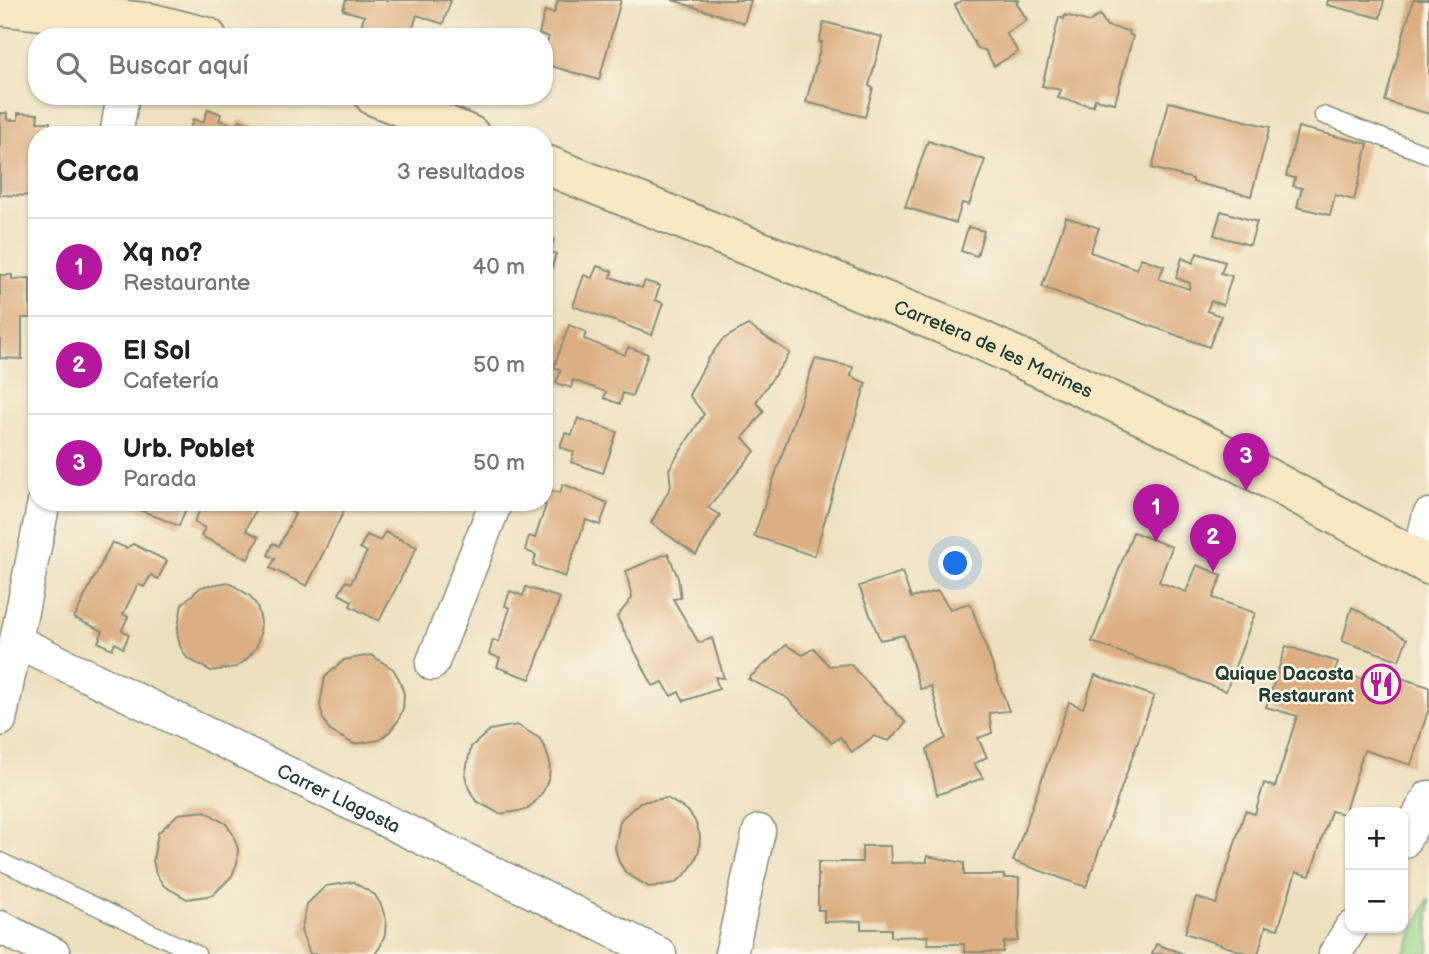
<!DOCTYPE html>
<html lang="es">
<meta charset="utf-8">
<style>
body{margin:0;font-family:"Balsamiq Sans",sans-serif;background:#f2f2f2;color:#202124}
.controls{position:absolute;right:21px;bottom:21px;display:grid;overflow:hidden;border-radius:14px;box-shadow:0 2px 5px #0004}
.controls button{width:63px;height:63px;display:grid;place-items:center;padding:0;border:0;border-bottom:2px solid #e0e0e0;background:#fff;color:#202124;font:35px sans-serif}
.you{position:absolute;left:956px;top:564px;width:24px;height:24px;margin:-18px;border:5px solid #fff;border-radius:50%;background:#1a73e8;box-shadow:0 0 0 10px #1a73e833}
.badge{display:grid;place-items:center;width:46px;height:46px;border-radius:50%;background:#b5179e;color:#fff;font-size:23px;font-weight:700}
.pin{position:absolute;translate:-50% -58px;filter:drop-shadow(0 2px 4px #0008)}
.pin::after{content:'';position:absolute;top:37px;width:24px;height:21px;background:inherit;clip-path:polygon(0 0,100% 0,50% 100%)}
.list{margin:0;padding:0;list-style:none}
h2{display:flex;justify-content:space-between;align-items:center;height:91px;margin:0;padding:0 28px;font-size:30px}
h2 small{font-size:23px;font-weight:400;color:#757577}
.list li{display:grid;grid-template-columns:46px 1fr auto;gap:21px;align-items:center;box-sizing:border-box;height:98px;padding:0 28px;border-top:2px solid #e0e0e0}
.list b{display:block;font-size:26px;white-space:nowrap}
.list p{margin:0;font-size:23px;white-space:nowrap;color:#757577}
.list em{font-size:23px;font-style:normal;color:#757577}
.icon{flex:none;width:38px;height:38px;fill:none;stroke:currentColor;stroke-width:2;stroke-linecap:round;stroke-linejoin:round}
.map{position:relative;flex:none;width:1429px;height:954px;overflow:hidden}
.search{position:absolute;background:#fff;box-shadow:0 2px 5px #0004;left:28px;top:28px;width:525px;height:77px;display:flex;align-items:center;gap:18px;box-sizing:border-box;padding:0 24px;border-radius:28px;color:#757577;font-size:26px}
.panel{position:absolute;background:#fff;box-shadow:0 2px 5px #0004;left:28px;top:126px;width:525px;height:385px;border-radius:28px}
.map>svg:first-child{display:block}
</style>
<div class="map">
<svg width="1429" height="954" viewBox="0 0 1429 954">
<rect width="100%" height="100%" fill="#fcf5e5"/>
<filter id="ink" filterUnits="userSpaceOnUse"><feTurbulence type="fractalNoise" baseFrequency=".0143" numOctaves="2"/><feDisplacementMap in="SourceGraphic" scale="14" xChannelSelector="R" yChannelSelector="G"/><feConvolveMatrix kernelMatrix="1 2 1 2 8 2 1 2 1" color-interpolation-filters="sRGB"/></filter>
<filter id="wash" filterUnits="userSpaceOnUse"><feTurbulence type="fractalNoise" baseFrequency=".00686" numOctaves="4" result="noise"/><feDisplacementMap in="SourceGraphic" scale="28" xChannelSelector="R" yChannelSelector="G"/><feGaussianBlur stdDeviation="1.57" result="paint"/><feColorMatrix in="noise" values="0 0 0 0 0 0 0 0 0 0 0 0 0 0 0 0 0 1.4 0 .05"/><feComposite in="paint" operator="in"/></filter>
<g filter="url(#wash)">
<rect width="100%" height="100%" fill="#ede0bf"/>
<path fill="#95d58b" stroke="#5a8960" stroke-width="2" d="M1429,898V954H1403Z"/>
<g id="blocks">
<g fill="#dcae81">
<path d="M346,0H451L443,24L417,15L410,37L388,30L385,37H358L364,16L343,10Z"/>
<path d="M558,0H621L599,80L544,64V53L549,37L539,34L545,11L554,13Z"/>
<path d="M672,0H751L744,23Z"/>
<path d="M963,0H1020L1016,2L1027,20L1006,33L1018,52L994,66L985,50L977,48L955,5Z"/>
<path d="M1328,0H1384L1380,18L1327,5Z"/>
<path d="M1413,0H1429V114L1385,101Z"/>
<path d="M1065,15L1089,22L1100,15L1107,26L1129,31L1130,35L1133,36L1115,103L1095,99L1093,106L1058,98L1061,90L1042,86L1059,17L1064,19Z"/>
<path d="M824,22L882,37L869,86L873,88L865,117L806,102L822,42H819Z"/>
<path d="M1169,102L1270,127L1251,196L1193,182V179L1152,168Z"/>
<path d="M208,109L221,114L219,120L237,126L240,120L270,131L268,135H188L193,119L203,123Z"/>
<path d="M0,113H7V120H18V113L38,114L37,122H50L49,135H37V196L0,195Z"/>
<path d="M1298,127L1368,144L1354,200L1335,195L1330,215L1297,207L1302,188L1293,186L1295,178L1286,176Z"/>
<path d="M928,141L985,160L969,205L962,203L956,223L905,207Z"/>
<path d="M1221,211L1257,222L1250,245L1214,235Z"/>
<path d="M1066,217L1099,228L1090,252L1137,269L1141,258L1164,266L1159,279L1189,289L1190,283L1176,278L1182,258L1193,263L1197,253L1225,262L1221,273L1232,276L1223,305L1211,301L1207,311L1221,316L1209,347L1042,287Z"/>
<path d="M968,227L984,231L977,256L961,251Z"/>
<path d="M544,237L554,240L550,252L556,254L545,291Z"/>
<path d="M597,266L612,271L611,277L642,288L645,281L660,286L655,300L663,303L652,335L573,306L584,275L592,278Z"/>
<path d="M0,275H12V279L30,278V318H22V359L0,358Z"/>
<path d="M569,325L586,332L584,339L625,355L628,347L648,354L632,396L623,393L620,404L604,398L606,392L573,380L571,388L556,383L561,370L554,367Z"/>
<path d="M748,325L790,353L756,402L764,411L743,438L755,451L708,508L720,515L696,555L651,523L671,486L669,469L704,414L689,395L708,359L722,340Z"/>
<path d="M815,359L853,367L851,376L866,383L814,556L754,536Z"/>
<path d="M578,418L617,432L603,473L571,462L574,452L560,447L565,433L572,435Z"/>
<path d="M563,484L608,503L600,525L586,520L565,577L533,565L536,555L525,550L529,536L535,538L546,505L539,503L544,502L545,489L560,493Z"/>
<path d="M132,502H185L188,503L179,526L130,506Z"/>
<path d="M210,502H259L246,530L259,537L248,559L201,536L205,528L194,522L201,508L206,510Z"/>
<path d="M292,502H331L345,509L307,586L270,568L275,559L268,555L273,543L279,546L295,514L288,510Z"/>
<path d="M385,532L417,547L379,621L350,606L352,601L339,594L346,581L351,583L367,552L360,548L367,535L380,541Z"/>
<path d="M1133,532L1172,547L1159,582L1186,592L1197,565L1222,575L1213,598L1255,613L1226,691L1092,642Z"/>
<path d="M112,542L126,548L133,544L167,561L158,579L151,575L144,587L138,584L123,614L128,617L122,630L129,635L123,648L115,643L112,649L98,642L103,631L74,618Z"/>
<path d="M668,553L678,578L681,598L673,599L699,643L712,638L724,678L715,677L719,689L684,701L679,692L671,696L663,682L653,686L617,617L632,598L626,571Z"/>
<path d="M902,572L911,598L938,591L950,609L970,603L1009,711L989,713L992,733L978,738L987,757L974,764L983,778L937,795L927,749L946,738L931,686L920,689L904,635L880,640L859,586Z"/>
<path d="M228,582L250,596L257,606L261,621L260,635L256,648L246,660L236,667L211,671L187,658L180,646L177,632L182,604L201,587Z"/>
<path d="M526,587L560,598L530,679L497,667L500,658L489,654L493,640L499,642L510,608L505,606L510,591L523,596Z"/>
<path d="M1352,607L1407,639L1399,660L1342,641Z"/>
<path d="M786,645L803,655L814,648L829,666L850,664L906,723L889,741L874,736L852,752L840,737L832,743L786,697L748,679Z"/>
<path d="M1286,646L1338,662L1335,670L1372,682L1369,691L1394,698L1401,678L1429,687V708L1411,765L1364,750L1344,814L1331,811L1310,876L1296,872L1278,929L1266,926L1258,954H1249L1185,933L1196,897L1216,904L1245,811L1255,814L1264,783L1275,787L1297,716L1266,707Z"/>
<path d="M371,655L393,669L399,679L404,694L403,708L398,721L389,732L379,740L354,744L330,731L323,719L320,705L325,677L344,660Z"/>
<path d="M1095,675L1154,696L1086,887L1013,861L1069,702L1083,708Z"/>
<path d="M517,725L539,738L545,748L550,763L549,777L544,790L535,802L525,810L500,814L476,801L469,789L465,775L471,747L490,730Z"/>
<path d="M667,798L688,811L695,821L700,836L699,850L694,863L685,875L675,883L649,887L626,873L619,862L615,848L620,820L640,802Z"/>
<path d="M205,811L226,824L233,834L238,849L237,863L232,876L213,895L187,899L164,886L156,874L153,860L158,833L178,814Z"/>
<path d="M862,846H890L891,863L927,862V856L964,863V875H1004V878H1019L1018,941L1004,942L1003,952H964V944H927L928,936L891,937V929H861V921L824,922V910H818V862H862Z"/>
<path d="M353,882L375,895L381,905L386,920L385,934L380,947L375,954H310L301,931L307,904L326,886Z"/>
<path d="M1156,944L1184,954H1152Z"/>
</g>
</g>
</g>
<g filter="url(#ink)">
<use href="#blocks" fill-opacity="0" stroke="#868e7a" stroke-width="2"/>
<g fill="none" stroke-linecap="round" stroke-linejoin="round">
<defs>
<g id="lane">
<path d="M1323,115L1429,155"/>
<path d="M0,861L197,954"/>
</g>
<g id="street">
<path d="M116,135L123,96"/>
<path d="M1418,559L1429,515"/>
<path id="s1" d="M16,641L660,954"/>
<path d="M432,664L496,502"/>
<path d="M0,720L44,502"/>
<path d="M1403,842L1429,797"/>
<path d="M0,927L54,954"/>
<path d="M731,954L759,831"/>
<path d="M1335,954L1351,928"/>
</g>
<g id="secondary">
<path d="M0,6L152,23L207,37"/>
<path d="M374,96L470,135"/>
<path id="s2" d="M544,164L972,336L1210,447L1429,565"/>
</g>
</defs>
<use href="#lane" stroke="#868e7a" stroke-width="19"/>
<use href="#street" stroke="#868e7a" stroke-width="35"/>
<use href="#secondary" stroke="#868e7a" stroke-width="42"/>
<use href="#lane" stroke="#fff" stroke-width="16"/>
<use href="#street" stroke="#fff" stroke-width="32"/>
<use href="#secondary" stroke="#f8e8c3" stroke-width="38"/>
</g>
</g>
<defs>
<symbol id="restaurant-ring" viewBox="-11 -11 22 22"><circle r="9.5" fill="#fcf5e5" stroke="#b5179e" stroke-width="1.5"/><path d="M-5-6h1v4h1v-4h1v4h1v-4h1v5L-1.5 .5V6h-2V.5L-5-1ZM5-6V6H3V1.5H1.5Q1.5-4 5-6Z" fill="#b5179e"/></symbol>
</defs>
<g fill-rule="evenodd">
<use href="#restaurant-ring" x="1359" y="662" width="44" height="44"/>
</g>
<g text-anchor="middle" stroke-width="5" stroke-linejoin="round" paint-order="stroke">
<g font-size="19" fill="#1f3d34" stroke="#fcf5e5">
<text dy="7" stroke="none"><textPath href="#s2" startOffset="486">Carretera de les Marines</textPath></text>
<text dy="7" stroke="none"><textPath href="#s1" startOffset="359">Carrer Llagosta</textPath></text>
</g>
<g font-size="19" font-weight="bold" fill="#1f3d34" stroke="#fcf5e5" text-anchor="end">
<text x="1354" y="680">Quique Dacosta<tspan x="1354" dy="22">Restaurant</tspan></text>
</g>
</g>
</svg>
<div class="controls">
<button>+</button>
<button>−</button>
</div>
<div class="you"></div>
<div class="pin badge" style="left:1156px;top:542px">1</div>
<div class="pin badge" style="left:1213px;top:572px">2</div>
<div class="pin badge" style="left:1246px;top:491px">3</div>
<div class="search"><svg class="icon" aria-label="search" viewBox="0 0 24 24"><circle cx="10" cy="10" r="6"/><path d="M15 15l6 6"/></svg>Buscar aquí</div>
<section class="panel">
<h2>Cerca<small>3 resultados</small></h2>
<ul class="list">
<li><span class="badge">1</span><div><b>Xq no?</b><p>Restaurante</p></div><em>40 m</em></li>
<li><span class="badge">2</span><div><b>El Sol</b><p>Cafetería</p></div><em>50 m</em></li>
<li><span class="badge">3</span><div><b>Urb. Poblet</b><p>Parada</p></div><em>50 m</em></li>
</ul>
</section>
</div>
